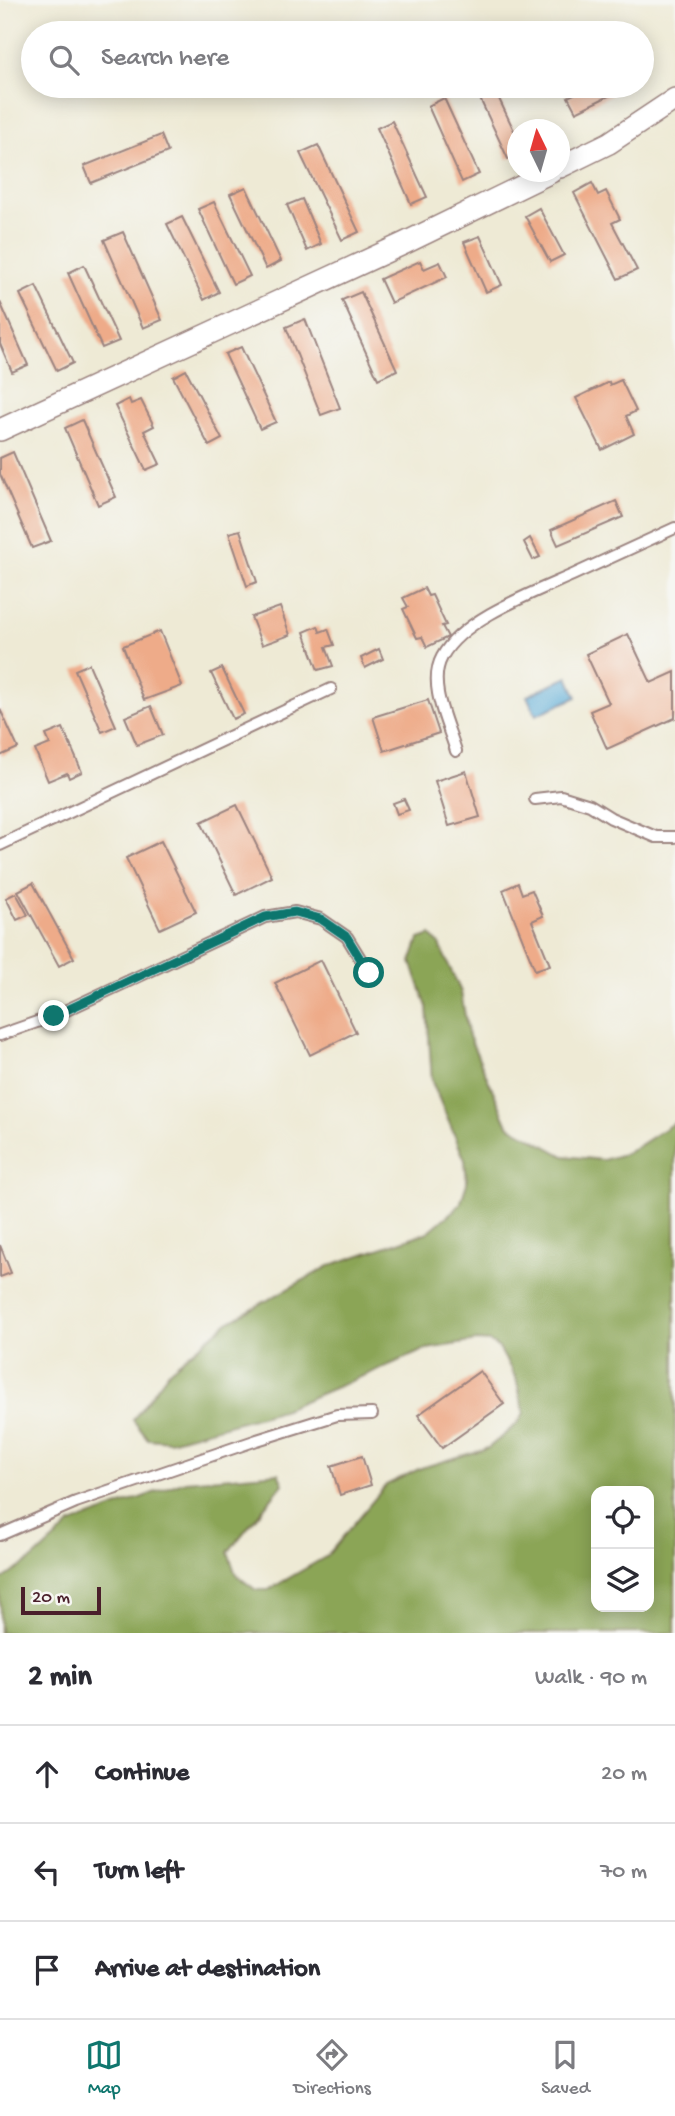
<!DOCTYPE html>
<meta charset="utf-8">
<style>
body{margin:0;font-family:"Gochi Hand",sans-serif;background:#f2f2f3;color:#2b2b33}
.controls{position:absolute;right:21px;bottom:21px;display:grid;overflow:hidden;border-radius:14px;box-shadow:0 4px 18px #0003}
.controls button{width:63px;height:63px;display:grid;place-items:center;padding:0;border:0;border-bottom:2px solid #e1e1e2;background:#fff;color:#2b2b33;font:35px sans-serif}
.compass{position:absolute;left:507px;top:119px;width:63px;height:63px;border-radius:50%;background:#fff;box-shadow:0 4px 18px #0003;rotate:355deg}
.scale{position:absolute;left:21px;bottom:18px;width:80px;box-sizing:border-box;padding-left:7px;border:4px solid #4a1f2b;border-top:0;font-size:19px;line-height:24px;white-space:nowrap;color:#4a1f2b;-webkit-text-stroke:5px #f6f6f2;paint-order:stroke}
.stop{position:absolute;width:21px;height:21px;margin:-16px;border:5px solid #0f766e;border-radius:50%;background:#fff}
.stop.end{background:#0f766e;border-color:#fff;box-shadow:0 2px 7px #0008}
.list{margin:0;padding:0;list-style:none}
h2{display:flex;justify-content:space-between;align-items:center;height:91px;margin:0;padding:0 28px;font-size:30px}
h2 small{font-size:23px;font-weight:400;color:#7c7c81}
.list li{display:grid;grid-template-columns:46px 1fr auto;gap:21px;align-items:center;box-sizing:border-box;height:98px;padding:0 28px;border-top:2px solid #e1e1e2}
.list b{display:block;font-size:26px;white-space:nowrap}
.list em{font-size:23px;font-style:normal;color:#7c7c81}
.icon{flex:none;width:38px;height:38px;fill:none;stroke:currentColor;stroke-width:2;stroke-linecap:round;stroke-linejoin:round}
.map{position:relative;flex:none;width:675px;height:1633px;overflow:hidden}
.search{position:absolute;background:#fff;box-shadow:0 4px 18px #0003;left:21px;right:21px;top:21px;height:77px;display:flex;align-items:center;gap:18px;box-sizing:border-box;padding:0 24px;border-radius:38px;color:#7c7c81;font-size:26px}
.sheet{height:385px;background:#fff}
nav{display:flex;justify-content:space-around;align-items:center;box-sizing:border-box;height:98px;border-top:2px solid #e1e1e2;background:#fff;font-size:19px;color:#7c7c81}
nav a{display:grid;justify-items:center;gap:4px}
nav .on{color:#0f766e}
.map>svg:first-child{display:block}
</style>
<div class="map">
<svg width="675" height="1633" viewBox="0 0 675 1633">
<rect width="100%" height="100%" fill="#f6f6f2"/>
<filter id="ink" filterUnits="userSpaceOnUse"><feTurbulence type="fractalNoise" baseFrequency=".0143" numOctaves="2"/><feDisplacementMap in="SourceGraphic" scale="14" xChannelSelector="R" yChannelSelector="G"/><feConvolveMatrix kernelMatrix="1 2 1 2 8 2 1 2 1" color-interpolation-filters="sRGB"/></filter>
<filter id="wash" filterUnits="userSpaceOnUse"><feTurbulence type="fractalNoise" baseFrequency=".00686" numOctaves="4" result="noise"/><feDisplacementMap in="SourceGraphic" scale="28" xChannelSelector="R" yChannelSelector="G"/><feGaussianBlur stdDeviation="1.57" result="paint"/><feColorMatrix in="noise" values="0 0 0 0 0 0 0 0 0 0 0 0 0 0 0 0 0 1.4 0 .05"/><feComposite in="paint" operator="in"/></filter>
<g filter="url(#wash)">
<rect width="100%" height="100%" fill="#eeead5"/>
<path fill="#8ba557" stroke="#6a6241" stroke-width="2" fill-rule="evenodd" d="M431,935L439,944L461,992L468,1034L508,1125L564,1156L603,1160L627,1153L675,1122V1633H0V1581L34,1558L71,1524L185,1481L278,1473L283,1484L228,1552L236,1575L256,1590H268L327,1556L386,1485L421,1468L488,1448L517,1424L524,1413L516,1378L499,1348L490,1342L477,1341L427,1349L282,1410L170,1441L148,1439L133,1420L170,1370L228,1322L331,1265L428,1232L460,1205L467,1183L465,1160L432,1082L427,1007L411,962L419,939ZM596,1491H649V1607H596Z"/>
<path fill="#5eaed8" stroke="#546682" stroke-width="2" d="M568,677L577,697L536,715L527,696Z"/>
<g id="blocks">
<g fill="#eeab89">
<path d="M474,86H493L518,139V154L508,159Z"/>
<path d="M590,86H629L576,112L568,97Z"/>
<path d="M444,98L479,174L462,182L428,106Z"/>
<path d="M392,121L427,197L411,204L377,128Z"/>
<path d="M161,135L168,152L91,183L84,166Z"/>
<path d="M318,145L359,232L342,240L300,153Z"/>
<path d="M592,183L598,195L606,191L620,219L612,223L637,270L618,279L574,193Z"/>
<path d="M246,187L281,261L266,269L230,194Z"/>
<path d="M302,199L321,244L307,251L287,205Z"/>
<path d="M214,202L250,276L233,284L198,209Z"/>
<path d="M539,208L564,255L550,262L525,216Z"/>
<path d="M182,217L219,292L204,300L167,224Z"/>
<path d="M123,232L162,320L143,328L104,240Z"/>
<path d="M480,236L502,285L486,292L464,242Z"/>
<path d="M420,261L424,269L440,262L447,277L391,303L380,279Z"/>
<path d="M84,265L119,341L102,348L68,273Z"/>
<path d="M36,286L73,363L57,371L20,294Z"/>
<path d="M361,292L397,370L378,379L342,300Z"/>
<path d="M0,302L28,365L12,372L0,344Z"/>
<path d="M305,319L340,408L321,415L286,327Z"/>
<path d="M241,347L276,422L260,429L225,354Z"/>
<path d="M186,370L222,439L209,446L173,377Z"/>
<path d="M621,380L636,411L626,416L634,434L602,450L576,398L609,382L610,385Z"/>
<path d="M129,399L131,404L141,400L154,426L144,431L160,464L146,470L115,406Z"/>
<path d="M82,420L116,497L98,505L65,428Z"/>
<path d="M13,452L51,541L32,548L0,474V458Z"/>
<path d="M616,501L623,517L558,545L551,530Z"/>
<path d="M240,530L257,582L247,586L229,533Z"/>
<path d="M530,538L540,557L533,560L524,542Z"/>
<path d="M424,588L428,596L432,595L446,625L442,626L448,637L427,647L422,637L417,638L403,609L408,607L403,598Z"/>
<path d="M280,607L290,635L262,645L251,617Z"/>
<path d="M318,626L320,632L328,629L334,645L326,647L333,666L318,670L304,632Z"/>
<path d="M160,631L182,686L144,700L123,646Z"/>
<path d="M628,634L651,683L675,672V718L607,749L590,711L609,703L586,654Z"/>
<path d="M379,649L383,659L365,668L361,658Z"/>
<path d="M89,664L116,726L102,732L75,670Z"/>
<path d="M222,668L244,714L233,719L211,673Z"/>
<path d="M428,700L439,733L384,751L373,717Z"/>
<path d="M151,706L163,735L137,745L125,717Z"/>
<path d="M0,709L18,748L0,756Z"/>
<path d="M63,728L82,772L69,778L67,773L48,781L35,750L50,744L46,735Z"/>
<path d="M466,771L480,817L449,826L435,781Z"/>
<path d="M404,799L409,810L397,814L393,803Z"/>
<path d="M237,805L272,877L236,895L201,822Z"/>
<path d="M161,841L196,912L160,929L126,858Z"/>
<path d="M33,883L74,958L59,966L18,891Z"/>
<path d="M518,883L522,894L532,890L543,916L532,921L550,965L535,970L503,890Z"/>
<path d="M16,893L28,915L17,920L6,898Z"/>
<path d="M321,960L356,1032L310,1055L275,983Z"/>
<path d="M0,1245L11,1273L0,1277Z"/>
<path d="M480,1371L504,1404L442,1448L418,1415Z"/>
<path d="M362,1456L371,1485L340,1495L331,1466Z"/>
</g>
</g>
</g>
<g filter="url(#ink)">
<use href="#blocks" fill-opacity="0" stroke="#9c8480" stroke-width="2"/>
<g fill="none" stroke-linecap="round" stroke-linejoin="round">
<defs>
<g id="service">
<path d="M456,751C448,724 427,684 442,657C462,618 538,591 577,573C610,558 642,543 675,528"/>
<path d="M535,799L561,796L590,805L611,818L656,837H675"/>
<path d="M0,845L331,689"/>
<path d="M0,1035L54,1016L265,917L295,912L321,919L347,937L369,973"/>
<path d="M0,1535L76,1502L257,1440L337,1415L372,1414"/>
</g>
<g id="minor">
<path d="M560,167L609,143L675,99"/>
<path d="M0,430L405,243L551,172"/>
</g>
</defs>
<use href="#service" stroke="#9c8480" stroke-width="14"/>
<use href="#minor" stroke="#9c8480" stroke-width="24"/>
<use href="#service" stroke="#fff" stroke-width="10"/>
<use href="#minor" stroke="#fff" stroke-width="21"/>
</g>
</g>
<g fill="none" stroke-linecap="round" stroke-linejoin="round" filter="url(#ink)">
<path stroke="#0f766e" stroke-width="9" d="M54,1016L265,917L295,912L321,919L347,937L369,973"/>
</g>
</svg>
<div class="controls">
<button><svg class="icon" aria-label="locate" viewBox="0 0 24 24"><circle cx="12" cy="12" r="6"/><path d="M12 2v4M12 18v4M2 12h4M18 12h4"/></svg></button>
<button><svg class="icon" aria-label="layers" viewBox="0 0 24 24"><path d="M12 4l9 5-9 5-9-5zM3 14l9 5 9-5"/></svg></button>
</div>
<svg class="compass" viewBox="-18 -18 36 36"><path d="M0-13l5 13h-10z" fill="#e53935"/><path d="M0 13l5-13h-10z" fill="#7c7c81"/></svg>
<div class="scale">20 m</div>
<div class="stop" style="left:369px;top:973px"></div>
<div class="stop end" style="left:54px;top:1016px"></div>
<div class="search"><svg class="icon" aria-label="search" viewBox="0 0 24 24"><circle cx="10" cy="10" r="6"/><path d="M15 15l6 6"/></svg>Search here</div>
</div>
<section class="sheet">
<h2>2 min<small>Walk · 90 m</small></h2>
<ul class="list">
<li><svg class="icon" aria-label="ahead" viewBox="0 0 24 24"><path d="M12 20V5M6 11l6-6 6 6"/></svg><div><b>Continue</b></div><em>20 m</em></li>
<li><svg class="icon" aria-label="left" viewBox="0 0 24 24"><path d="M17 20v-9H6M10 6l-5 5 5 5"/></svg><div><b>Turn left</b></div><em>70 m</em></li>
<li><svg class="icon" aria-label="arrive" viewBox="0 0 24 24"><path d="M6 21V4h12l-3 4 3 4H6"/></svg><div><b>Arrive at destination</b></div></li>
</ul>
</section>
<nav>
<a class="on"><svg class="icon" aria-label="map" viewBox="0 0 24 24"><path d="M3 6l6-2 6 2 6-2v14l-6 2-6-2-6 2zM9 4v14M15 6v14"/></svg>Map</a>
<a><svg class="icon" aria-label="directions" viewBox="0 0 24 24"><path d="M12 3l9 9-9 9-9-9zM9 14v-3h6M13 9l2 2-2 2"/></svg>Directions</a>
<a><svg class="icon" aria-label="saved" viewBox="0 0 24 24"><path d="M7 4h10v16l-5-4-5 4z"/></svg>Saved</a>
</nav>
